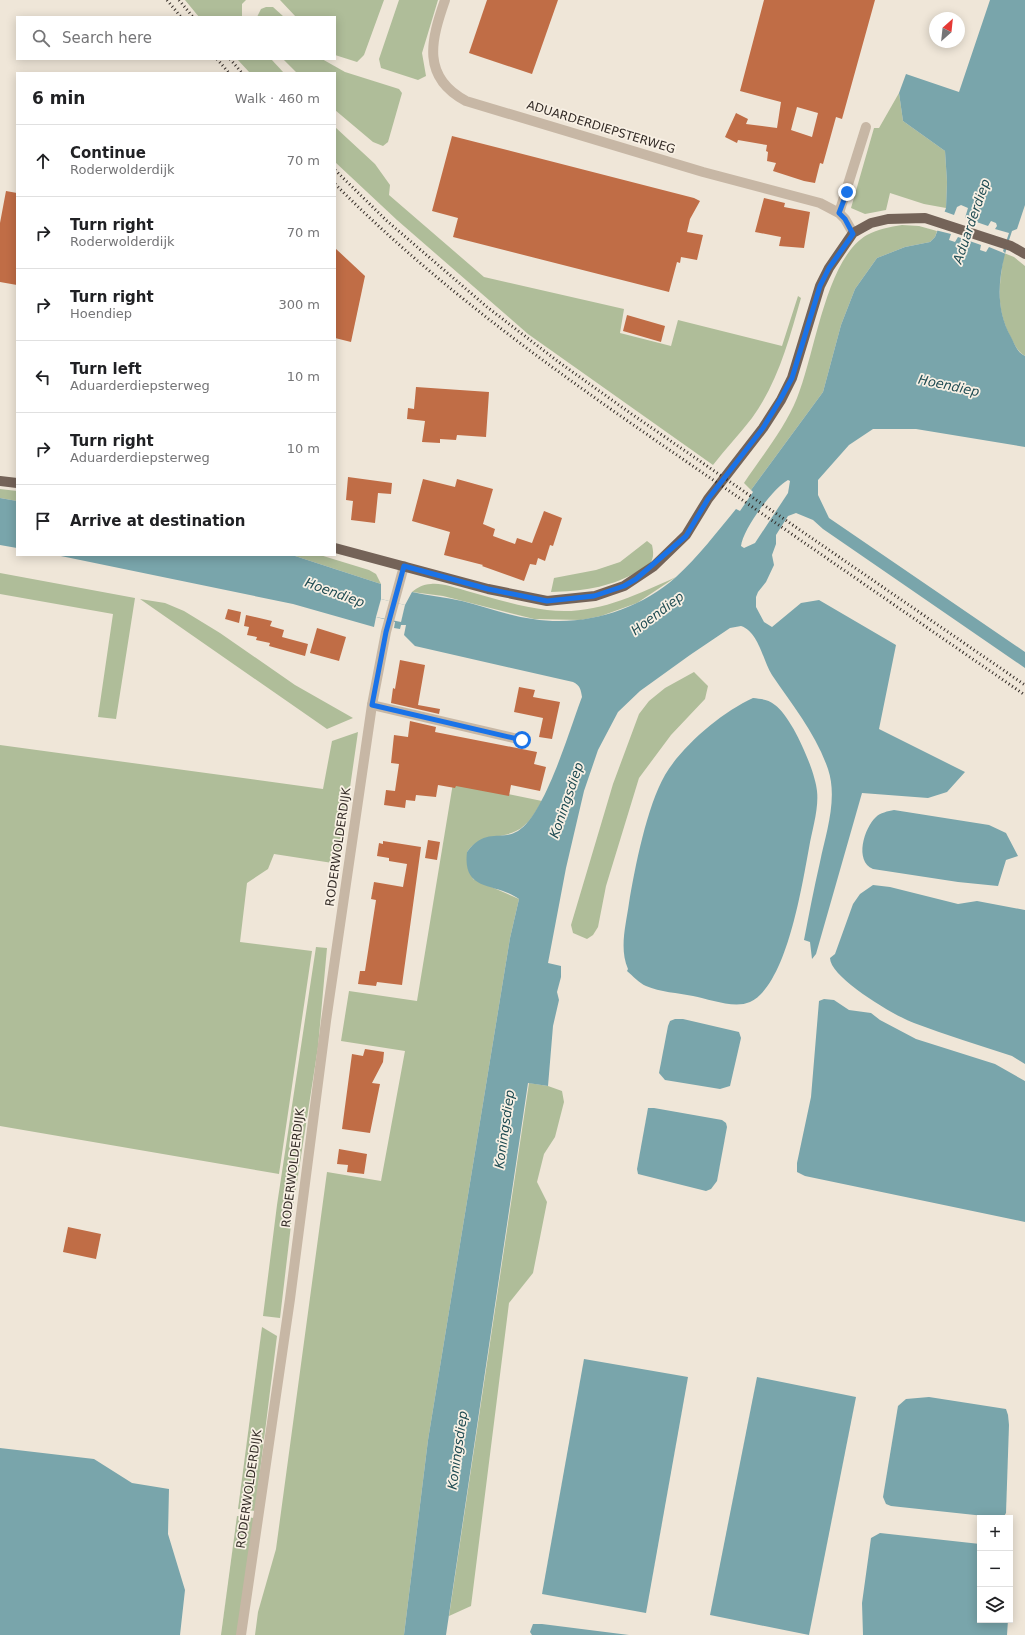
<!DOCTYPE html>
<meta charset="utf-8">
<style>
body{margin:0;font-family:"DejaVu Sans",sans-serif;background:#f2f2f2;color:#202124}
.controls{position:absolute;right:12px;bottom:12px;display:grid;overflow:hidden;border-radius:0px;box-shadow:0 2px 10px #0003}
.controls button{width:36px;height:36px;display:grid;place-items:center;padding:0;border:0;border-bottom:1px solid #e0e0e0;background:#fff;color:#202124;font:20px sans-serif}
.compass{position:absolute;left:929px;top:12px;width:36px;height:36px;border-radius:50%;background:#fff;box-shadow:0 2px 10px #0003;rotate:27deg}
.stop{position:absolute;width:12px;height:12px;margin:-9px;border:3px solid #1a73e8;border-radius:50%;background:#fff}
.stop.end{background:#1a73e8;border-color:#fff;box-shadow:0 1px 4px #0008}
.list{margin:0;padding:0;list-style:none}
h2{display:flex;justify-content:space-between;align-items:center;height:52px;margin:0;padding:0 16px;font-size:17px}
h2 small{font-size:13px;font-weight:400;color:#757577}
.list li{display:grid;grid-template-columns:26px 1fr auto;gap:12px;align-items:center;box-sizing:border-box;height:72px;padding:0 16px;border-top:1px solid #e0e0e0}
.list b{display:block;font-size:15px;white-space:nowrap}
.list p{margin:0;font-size:13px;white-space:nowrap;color:#757577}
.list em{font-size:13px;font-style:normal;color:#757577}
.icon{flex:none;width:22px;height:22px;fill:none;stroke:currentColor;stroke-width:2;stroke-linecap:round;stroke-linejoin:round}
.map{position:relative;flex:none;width:1025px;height:1635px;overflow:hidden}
.search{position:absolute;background:#fff;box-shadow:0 2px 10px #0003;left:16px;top:16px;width:320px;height:44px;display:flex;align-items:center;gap:10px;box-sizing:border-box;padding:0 14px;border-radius:0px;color:#757577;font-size:15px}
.panel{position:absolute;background:#fff;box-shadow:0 2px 10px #0003;left:16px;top:72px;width:320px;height:484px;border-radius:0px}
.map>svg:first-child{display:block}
</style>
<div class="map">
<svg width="1025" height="1635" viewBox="0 0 1025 1635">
<rect width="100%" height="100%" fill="#efe6d8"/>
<g fill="#afbd99">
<path d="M185,0H246L242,4V17H199Z"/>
<path d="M280,0H384L364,55L357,62L335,55V17H296Z"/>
<path d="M399,0H438L422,53L426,76L418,80L381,68L379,59Z"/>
<path d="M266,7H273L284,17H257L261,9Z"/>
<path d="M237,59H271L284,73H250Z"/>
<path d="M283,59H322L345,72L399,89L402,93L388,142L383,146L373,142L335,110V73H297Z"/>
<path d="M899,93L903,121L945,151L947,182L946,208L924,204L890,193L886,210L865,214L851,208L874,128H879Z"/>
<path d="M335,127L375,164L390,185L389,195L484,277L624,309L620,333L671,346L678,320L782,346L798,296L801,298C789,340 778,382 752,418C740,434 725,449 713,465L528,334L397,220L335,162Z"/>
<path d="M902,225L919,226L937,231L935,237L930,242L905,247L877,258L855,289L841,325L823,392L751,490L744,483C762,456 785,428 797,398C815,354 826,258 867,235C878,229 890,227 902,225Z"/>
<path d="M1004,253L1014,257L1025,266V356C1018,352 1016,347 1012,340C995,308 999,288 1004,253Z"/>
<path d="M0,489L17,491V501L0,498Z"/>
<path d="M647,541L652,545C653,550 654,555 652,560C649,567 641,570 635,573C608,588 581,591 551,592L554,578L596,570L620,562Z"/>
<path d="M292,555H320L369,570L376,574L381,584Z"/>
<path d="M0,573L135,598L116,719L98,717L113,614L0,594Z"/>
<path d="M676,577L637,603L601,616L581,620L534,619L443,596L412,592C417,588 423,584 431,584C443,583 455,588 467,591C493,598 520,607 547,610C594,616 634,596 676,577Z"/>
<path d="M140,599L165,603L184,611L220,633L295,685L353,718L327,729Z"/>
<path d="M694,672L708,686L705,699L671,735L639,778L606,886L598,927L593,935L587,939L573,933L571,925L613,784L639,714L649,701L665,688Z"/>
<path d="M358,732L339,864L274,854L268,869L247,883L240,942L312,951L279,1174L0,1126V745L323,789L332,741Z"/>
<path d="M453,783L542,801C536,811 528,826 516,831C498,840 481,833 467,852L473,879L519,899L510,938L428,1440L404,1635H255L258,1612L276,1549L327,1172L381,1181L405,1051L341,1041L349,991L417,1001Z"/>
<path d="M316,947L327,948L318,1047L293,1208L280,1318L263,1316L277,1205Z"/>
<path d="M529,1083L548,1086L562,1091L564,1102L555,1137L544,1154L537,1182L547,1202L533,1273L509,1303L471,1606L449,1616Z"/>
<path d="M262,1327L277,1336L255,1511L238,1509Z"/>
<path d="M237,1516L254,1518L237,1635H221Z"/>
</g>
<g fill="#79a5ab" fill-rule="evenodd">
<path d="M990,0H1025V205L1017,229L1012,231C1000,266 992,303 1011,337C1015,345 1017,352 1025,356V447L916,429H873L849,445L818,480V495L829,518L1025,652V668L823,529L813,520L796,513L788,516L776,535V544L772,555L774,565L766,582L758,592L756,597V607L764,622L772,627L801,603L819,600L896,645L879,729L965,772L947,792L928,798L862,793L816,954L812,959L810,942L804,940C809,914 814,888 820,862C826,833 838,799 828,769C816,734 793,706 772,675C763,661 759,632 741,626L730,628L690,655L640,691L618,712L598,750L584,791L566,868L548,963L561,966V977L557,992L559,1000L553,1026L548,1086L528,1083L446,1635H404L428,1440L510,938L519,899C496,882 462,893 467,852C486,827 499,842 518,831C545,815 570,728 582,697C581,690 580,685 573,682L415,646L404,635L406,625H401L400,629L394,628L395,622L376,617L374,627L293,604L56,555H292L381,584V599L405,605L412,592C429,596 445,597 462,601C486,607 509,616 533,619C583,627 638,611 676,577C698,557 717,532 736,509L740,511L753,492L751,490L823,392L841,325L855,289L877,258L905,247L930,242L935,237L946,208L947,182L945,151L903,121L899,93L906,74L959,92ZM788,480L790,481L788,493L755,543L744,548L741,546C743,529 773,488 788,480Z"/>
<path d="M0,498L17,501V548L0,545Z"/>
<path d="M753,698C761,699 768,699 775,705C792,717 815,770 817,791C819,809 812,830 809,848C802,885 787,985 750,1002C734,1009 709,999 693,996C678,993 660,992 646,986C639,983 633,976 627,971L628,969C619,948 626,925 629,903C635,867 647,806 665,775C682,746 722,712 753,698Z"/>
<path d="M894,810L989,825L1006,833L1018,856L1006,860L998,886L958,882L873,869C854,861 864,828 876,817C880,813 888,811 894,810Z"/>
<path d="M873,885L890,887L958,904L977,901L1025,910V1064L1012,1056C979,1045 946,1035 914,1023C895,1016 830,978 830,958L835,954L853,904L860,894Z"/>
<path d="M824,999L834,1000L849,1010L871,1013L880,1020L916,1039L995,1064L1025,1081V1222L805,1176L797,1172V1163L811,1097L819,1001Z"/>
<path d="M675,1019H683L739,1032L741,1038L730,1086L720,1089L665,1080L659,1073L668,1026L670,1021Z"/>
<path d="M648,1108H654L722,1120L726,1123L727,1127L717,1181L711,1189L706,1191L638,1174L637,1169Z"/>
<path d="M584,1359L688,1377L646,1613L542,1594Z"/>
<path d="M757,1377L856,1397L809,1635L710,1615Z"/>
<path d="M929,1397L1006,1409L1008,1415L1009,1425L1006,1513L1003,1518L891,1506L886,1504L883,1497L898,1406L906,1399Z"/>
<path d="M0,1448L94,1459L132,1483L169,1489L168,1534L185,1590L180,1635H0Z"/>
<path d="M880,1533L980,1544V1620H1008L1007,1635H863L862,1603L871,1538Z"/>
<path d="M533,1624H542L629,1635H532L530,1632Z"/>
</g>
<g fill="#efe6d8">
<path d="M961,205L968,208L965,218L988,226L991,221L996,223L997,226L995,229L1009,233L1003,251L1006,254L989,247L986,252L980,250L981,245L958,237L955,242L949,240L951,234L935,230L943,211L954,215L957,207Z"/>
<path d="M381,599L405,605L401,622L376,617Z"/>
</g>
<g fill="#c06d46" fill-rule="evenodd">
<path d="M487,0H558L532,74L469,53Z"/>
<path d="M764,0H875L842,119L836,117L823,164L820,163L815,183L804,181L773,171L776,163L767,161L768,152L766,151L767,145L738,140L737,143L725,137L736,113L748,119L746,124L777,128L781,102L740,91ZM797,107L818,113L812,137L791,130Z"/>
<path d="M452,136L694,198L700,201L690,219L687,232L703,235L697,260L681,257L680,263L677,262L669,292L453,237L458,218L432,211Z"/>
<path d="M6,191L17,193V285L0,282V223Z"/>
<path d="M764,198L785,203L784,207L810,212L804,248L779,246L781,237L755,232Z"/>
<path d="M335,248L365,276L351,342L335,338Z"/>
<path d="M627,315L665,326L661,342L623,331Z"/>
<path d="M416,387L489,392L486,437L457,435L456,440L440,439V443L422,442L425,421L407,419L408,408L414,409Z"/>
<path d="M348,477L392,483L391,494L378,493L375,523L351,520L353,501L346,500Z"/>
<path d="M423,479L455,487L457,479L493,489L483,524L495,529L493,536L515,544L517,538L532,543L544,511L562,518L553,546L550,545L545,561L538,558L536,565L530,564L524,581L482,566L483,565L444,555L450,532L412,521Z"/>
<path d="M228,609L241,612L239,623L225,619Z"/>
<path d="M246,615L272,621L270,626L284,630L282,637L308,644L305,656L269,646L270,643L256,640L257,637L247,635L249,627L244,626Z"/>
<path d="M317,628L346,637L339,661L310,653Z"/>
<path d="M400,660L425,665L418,705L440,709L439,714L391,703L393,688L395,689Z"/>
<path d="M519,687L535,690L533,697L560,702L552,739L539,737L543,718L514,712Z"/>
<path d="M410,721L436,727L435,732L537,752L534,764L546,767L540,791L511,785L509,796L456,786L455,788L438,785L436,797L416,795L415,801L406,800L405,808L384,805L386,790L395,791L399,764L391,763L394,735L408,737Z"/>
<path d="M428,840L440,842L437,860L425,858Z"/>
<path d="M383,841L421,847L402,985L377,982L376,986L358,984L360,971H365L376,900L371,899L374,882L403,887L407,864L389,861V858L377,856L379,843L383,844Z"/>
<path d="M365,1049L384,1052L383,1062L372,1083L380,1084L370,1133L342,1129L352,1054L363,1056Z"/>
<path d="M339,1149L367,1154L364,1174L347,1172L348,1165L337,1164Z"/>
<path d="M68,1227L101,1234L96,1259L63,1252Z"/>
</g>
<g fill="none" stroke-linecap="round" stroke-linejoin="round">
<g stroke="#c7b7a5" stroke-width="10">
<path d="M445,0C431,40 421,77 466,101L703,172L820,203L839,213L845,219L853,233"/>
<path d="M839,213L866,127"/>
<path d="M372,705L522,740"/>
<path d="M241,1635L290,1299L326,1021L372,705L386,632L404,566"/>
</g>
<g stroke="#746358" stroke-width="10">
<path d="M0,481L17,483"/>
<path d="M335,548L488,589L547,601L595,596L624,586L654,566L686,535L708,499L763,428L781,400L792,378L820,286L829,268L853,233L871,223L888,219L925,218L1011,246L1025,254"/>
</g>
<g stroke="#332b26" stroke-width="3" stroke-dasharray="1 3" stroke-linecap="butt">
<path d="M167,0L181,17"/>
<path d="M179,0L193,17"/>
<path d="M217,59L229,73"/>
<path d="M230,59L242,73"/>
<path d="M335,170L387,221L487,307L560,363L633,415L1025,685"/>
<path d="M335,184C450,300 585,392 719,484C821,554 923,625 1025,695"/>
</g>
</g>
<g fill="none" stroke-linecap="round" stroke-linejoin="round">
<path stroke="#1a73e8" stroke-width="5" d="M522,740L372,705L386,632L404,566L488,589L547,601L594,596L624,586L636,579L686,536L708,499L763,428L780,400L792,378L820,286L829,268L853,234L845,219L839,213L847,192"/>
</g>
<g text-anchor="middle" stroke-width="3.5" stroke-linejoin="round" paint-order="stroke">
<g font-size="12" fill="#332b26" stroke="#f8f0e4">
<text transform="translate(601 127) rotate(17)" y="4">ADUARDERDIEPSTERWEG</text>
<text transform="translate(338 847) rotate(-82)" y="4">RODERWOLDERDIJK</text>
<text transform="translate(293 1168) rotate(-83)" y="4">RODERWOLDERDIJK</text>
<text transform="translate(249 1489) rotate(-82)" y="4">RODERWOLDERDIJK</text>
</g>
<g font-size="13" font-style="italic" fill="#1e4b52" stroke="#f8f0e4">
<text transform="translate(971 221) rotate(-71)" y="5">Aduarderdiep</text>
<text transform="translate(949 385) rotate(12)" y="5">Hoendiep</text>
<text transform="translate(335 592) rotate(20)" y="5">Hoendiep</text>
<text transform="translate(657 613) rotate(-37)" y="5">Hoendiep</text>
<text transform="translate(566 800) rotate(-71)" y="5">Koningsdiep</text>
<text transform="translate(504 1129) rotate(-82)" y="5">Koningsdiep</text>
<text transform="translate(457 1450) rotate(-82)" y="5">Koningsdiep</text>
</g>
</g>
</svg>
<div class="controls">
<button>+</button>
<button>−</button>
<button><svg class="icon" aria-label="layers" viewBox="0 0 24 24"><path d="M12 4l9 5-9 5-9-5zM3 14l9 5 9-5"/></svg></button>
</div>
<svg class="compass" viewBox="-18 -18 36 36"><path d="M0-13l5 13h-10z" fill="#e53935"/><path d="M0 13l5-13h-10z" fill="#757577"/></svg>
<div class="stop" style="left:522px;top:740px"></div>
<div class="stop end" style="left:847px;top:192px"></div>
<div class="search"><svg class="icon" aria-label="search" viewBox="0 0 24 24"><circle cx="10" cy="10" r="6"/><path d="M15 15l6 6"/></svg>Search here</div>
<section class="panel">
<h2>6 min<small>Walk · 460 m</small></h2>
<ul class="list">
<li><svg class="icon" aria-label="ahead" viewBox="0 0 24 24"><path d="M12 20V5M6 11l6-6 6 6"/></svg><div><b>Continue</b><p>Roderwolderdijk</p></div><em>70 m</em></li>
<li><svg class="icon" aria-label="right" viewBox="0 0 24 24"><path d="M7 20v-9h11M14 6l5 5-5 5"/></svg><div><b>Turn right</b><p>Roderwolderdijk</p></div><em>70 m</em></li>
<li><svg class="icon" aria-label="right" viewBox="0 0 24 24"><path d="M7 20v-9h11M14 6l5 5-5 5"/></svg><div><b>Turn right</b><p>Hoendiep</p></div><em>300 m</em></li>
<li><svg class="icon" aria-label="left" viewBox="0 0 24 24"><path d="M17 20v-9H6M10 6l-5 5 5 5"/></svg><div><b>Turn left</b><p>Aduarderdiepsterweg</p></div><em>10 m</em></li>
<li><svg class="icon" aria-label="right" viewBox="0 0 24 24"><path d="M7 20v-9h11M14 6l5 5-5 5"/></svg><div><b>Turn right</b><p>Aduarderdiepsterweg</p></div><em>10 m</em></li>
<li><svg class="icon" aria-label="arrive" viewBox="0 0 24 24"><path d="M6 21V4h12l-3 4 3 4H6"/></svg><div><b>Arrive at destination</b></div></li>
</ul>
</section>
</div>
